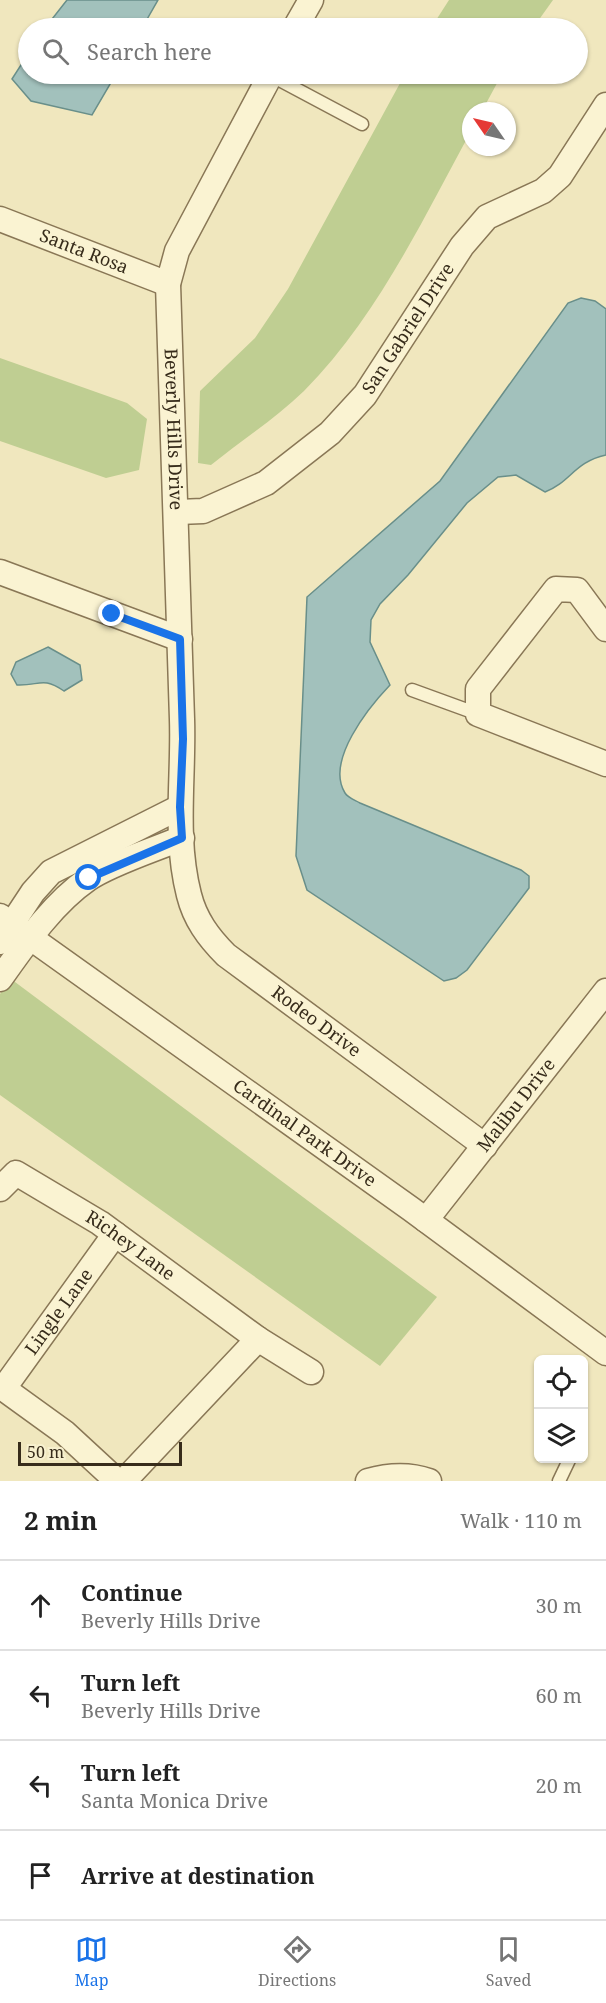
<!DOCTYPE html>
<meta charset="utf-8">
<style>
body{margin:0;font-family:"Noto Serif",serif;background:#f6f6f6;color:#222}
.controls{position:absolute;right:18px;bottom:18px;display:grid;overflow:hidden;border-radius:9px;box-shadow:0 2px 4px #0004}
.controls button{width:54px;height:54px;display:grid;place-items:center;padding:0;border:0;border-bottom:2px solid #e0e0e0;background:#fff;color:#222;font:30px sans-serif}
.compass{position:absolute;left:462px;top:102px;width:54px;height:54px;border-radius:50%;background:#fff;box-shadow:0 2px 4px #0004;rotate:304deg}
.scale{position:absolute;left:18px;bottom:15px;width:164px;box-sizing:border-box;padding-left:6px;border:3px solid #372c1b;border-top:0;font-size:16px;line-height:21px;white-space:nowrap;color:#372c1b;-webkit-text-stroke:4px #f7f0ce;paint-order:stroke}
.stop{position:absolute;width:18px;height:18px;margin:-14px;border:4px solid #1a73e8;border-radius:50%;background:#fff}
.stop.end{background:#1a73e8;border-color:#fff;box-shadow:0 2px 6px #0008}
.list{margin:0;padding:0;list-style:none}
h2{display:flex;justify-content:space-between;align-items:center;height:78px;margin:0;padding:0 24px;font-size:26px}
h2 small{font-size:20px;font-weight:400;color:#767676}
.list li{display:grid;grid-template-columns:39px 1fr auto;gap:18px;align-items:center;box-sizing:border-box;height:90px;padding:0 24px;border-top:2px solid #e0e0e0}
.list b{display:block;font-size:22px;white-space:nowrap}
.list p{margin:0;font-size:20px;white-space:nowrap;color:#767676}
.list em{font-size:20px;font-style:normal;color:#767676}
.icon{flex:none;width:33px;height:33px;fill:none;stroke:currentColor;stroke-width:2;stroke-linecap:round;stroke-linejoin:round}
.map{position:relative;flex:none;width:606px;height:1481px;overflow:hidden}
.search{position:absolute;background:#fff;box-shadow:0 2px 4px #0004;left:18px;right:18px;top:18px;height:66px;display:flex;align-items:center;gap:15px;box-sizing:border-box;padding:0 21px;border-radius:33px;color:#767676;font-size:22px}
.sheet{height:438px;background:#fff}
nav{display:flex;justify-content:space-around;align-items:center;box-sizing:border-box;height:84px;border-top:2px solid #e0e0e0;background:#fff;font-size:16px;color:#767676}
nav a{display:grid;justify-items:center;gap:3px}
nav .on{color:#1a73e8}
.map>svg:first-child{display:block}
</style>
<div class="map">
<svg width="606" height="1481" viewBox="0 0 606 1481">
<rect width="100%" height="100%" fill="#f0e7be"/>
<g fill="#bfce92">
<path d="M449,0H553L533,28H431Z"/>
<path d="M405,74H502L482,111H471V131C422,221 377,317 304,391C276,418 241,441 211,465L198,463L200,391L255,338L288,289Z"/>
<path d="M0,358L127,403L147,419L139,470L106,478L0,441Z"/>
<path d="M11,979L437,1297L380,1366L0,1095V994Z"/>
</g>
<g fill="#a2c1bc" stroke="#698f8a" stroke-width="1.5">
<path d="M67,0H158L142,28H45Z"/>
<path d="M28,54V74H116L92,115L31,101L12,79Z"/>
<path d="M581,298L595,301L606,309V455C574,462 571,482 545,492L516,475L498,477L467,503L408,575L380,604L371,620L370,642L390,685C369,707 325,761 345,793C348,798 355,800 360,803L521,870L529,876V888L467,970L456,978L444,981L307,890L296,856L307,597L440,481L568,303Z"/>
<path d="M48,647L80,665L82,680L64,691C42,676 40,686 17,685L11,674L16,662Z"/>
</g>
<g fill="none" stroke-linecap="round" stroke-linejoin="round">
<defs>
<g id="service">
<path d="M270,75L362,124"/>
<path d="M412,690L478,714"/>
<path d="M559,1481L570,1458"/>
</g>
<g id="minor">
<path d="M295,28L311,0"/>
<path id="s1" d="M271,74L177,251L168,284C174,429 178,574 182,719C184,777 174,837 189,895C195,919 208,937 226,955L485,1146"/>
<path id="s2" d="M0,219L168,284"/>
<path id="s3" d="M178,512L203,511L266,483L330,433L365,395L462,246L487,217L543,191L560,176L606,105"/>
<path d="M0,572L180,639"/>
<path d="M606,629L577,590L556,589L478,689V714L606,764"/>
<path id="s4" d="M0,916L411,1209L606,1353"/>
<path d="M0,942L33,892L51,872L180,807"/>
<path d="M0,979C25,944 52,904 88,879C109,864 156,849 182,838"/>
<path id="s5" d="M0,1189L16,1173L100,1223L258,1339L311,1372"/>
<path id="s6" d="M426,1220L606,991"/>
<path d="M0,1386L65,1433L117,1481"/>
<path id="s7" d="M4,1388L115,1234"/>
<path d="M124,1481L258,1339"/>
<path d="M368,1481C389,1475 409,1474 429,1481"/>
</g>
</defs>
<use href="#service" stroke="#897756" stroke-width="15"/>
<use href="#minor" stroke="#897756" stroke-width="27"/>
<use href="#service" stroke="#faf3d2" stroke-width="12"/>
<use href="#minor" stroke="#faf3d2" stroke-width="24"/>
</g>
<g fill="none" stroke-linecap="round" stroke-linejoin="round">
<path stroke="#1a73e8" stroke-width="8" d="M89,878L182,838L180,807L183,739L180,639L112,614"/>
</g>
<g text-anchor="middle" stroke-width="6" stroke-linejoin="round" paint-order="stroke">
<g font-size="18" fill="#372c1b" stroke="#f7f0ce">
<text dy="6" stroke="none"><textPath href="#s2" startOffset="90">Santa Rosa</textPath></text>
<text dy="6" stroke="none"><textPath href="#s3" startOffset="306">San Gabriel Drive</textPath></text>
<text dy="6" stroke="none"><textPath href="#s1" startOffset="380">Beverly Hills Drive</textPath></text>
<text dy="6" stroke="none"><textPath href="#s1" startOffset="1030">Rodeo Drive</textPath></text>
<text dy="6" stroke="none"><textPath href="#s6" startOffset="146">Malibu Drive</textPath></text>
<text dy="6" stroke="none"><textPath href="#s4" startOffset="374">Cardinal Park Drive</textPath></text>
<text dy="6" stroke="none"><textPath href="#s5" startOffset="158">Richey Lane</textPath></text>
<text dy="6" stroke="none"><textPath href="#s7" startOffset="94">Lingle Lane</textPath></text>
</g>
</g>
</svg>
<div class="controls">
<button><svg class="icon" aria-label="locate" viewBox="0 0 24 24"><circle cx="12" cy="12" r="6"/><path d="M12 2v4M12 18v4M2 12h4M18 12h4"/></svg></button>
<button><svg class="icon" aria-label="layers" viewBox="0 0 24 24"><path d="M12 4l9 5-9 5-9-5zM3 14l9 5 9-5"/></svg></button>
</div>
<svg class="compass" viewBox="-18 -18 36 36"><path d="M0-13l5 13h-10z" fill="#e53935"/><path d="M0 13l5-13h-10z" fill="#767676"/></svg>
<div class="scale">50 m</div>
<div class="stop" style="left:89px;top:878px"></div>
<div class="stop end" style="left:112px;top:614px"></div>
<div class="search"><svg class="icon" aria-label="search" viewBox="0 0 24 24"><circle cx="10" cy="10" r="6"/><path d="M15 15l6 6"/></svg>Search here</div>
</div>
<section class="sheet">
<h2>2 min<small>Walk · 110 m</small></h2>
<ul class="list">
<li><svg class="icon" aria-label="ahead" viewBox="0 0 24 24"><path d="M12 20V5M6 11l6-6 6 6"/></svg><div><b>Continue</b><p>Beverly Hills Drive</p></div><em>30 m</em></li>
<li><svg class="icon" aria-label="left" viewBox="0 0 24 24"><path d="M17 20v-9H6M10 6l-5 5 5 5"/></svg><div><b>Turn left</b><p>Beverly Hills Drive</p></div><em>60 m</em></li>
<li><svg class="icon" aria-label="left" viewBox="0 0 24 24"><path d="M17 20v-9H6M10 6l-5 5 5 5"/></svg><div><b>Turn left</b><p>Santa Monica Drive</p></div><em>20 m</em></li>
<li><svg class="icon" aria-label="arrive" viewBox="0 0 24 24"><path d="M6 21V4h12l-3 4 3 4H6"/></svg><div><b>Arrive at destination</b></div></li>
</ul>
</section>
<nav>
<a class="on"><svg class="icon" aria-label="map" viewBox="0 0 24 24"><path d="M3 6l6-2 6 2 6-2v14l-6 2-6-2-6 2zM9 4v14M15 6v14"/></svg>Map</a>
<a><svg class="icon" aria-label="directions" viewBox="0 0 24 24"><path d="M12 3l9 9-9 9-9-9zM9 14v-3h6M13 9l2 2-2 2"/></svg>Directions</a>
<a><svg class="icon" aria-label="saved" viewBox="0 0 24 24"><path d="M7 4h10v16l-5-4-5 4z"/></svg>Saved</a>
</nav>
